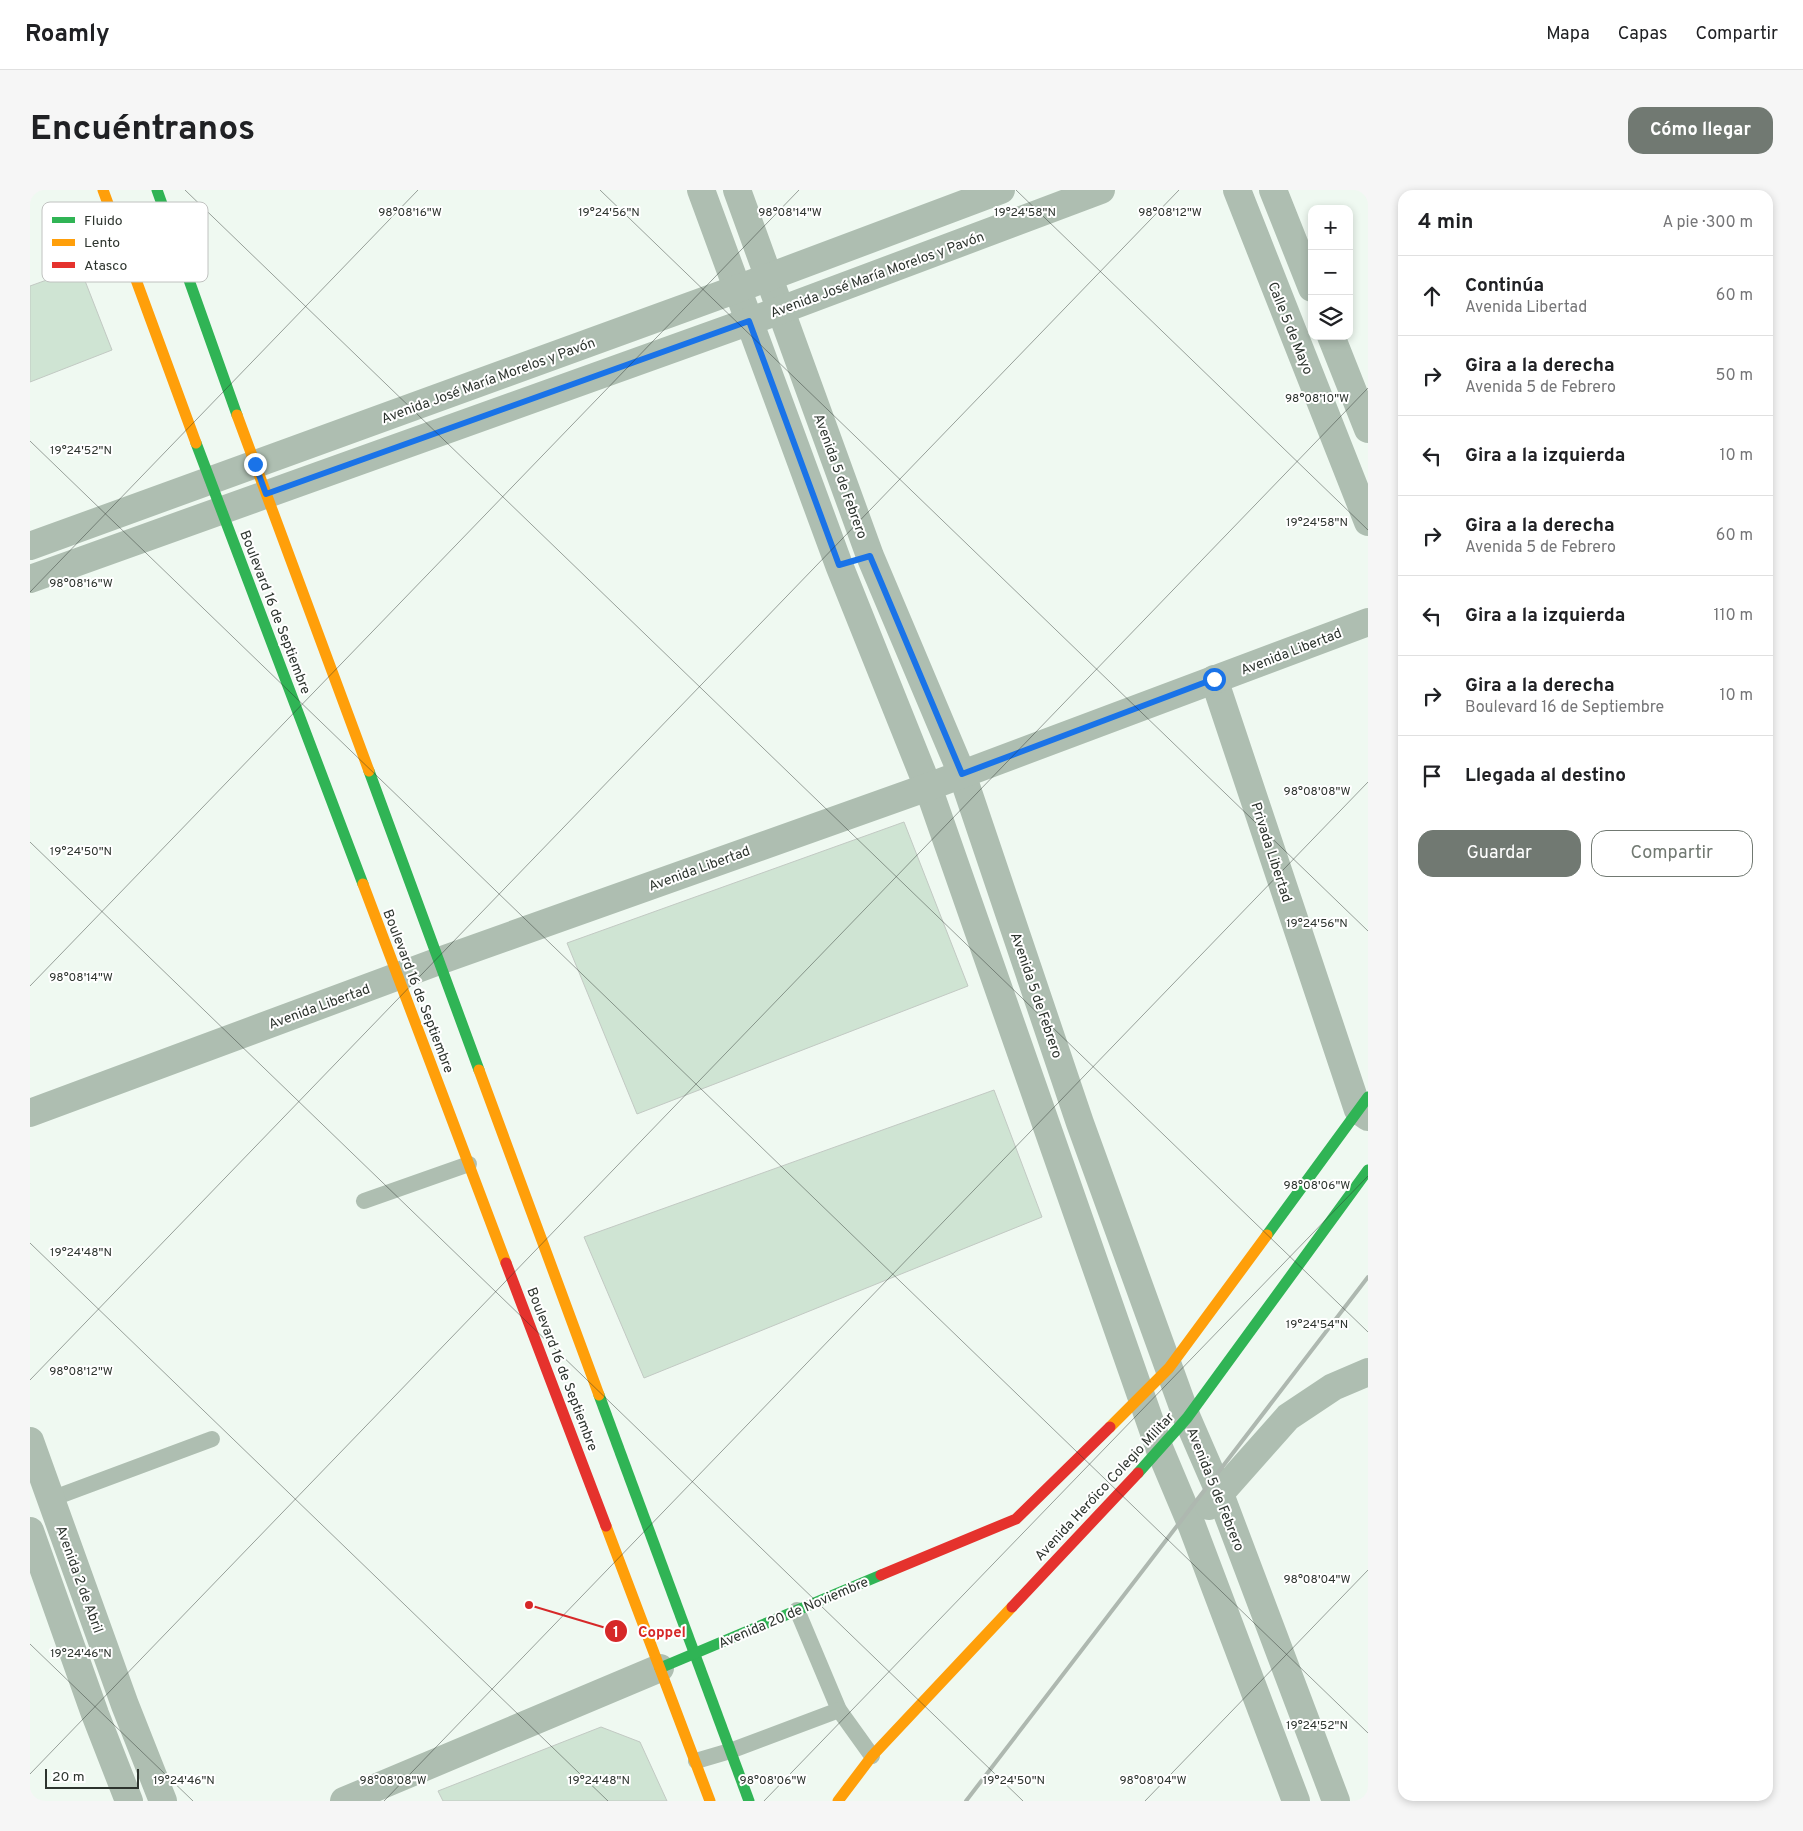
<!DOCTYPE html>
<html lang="es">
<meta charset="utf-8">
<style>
body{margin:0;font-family:Overpass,sans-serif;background:#f6f6f6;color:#202124}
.controls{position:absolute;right:15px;top:15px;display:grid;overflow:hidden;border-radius:10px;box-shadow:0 2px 8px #0003}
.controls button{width:45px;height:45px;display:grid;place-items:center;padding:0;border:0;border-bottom:1px solid #e0e0e0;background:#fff;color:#202124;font:25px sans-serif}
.scale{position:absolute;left:15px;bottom:12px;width:94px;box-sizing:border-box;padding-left:5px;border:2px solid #2d342e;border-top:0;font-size:14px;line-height:18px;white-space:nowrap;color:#2d342e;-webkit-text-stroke:4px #fff;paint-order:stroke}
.stop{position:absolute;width:15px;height:15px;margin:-11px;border:4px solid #1a73e8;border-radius:50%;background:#fff}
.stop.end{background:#1a73e8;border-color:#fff;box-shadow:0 1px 5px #0008}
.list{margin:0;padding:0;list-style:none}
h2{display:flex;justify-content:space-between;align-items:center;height:65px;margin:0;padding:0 20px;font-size:21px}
h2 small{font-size:16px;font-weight:400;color:#757577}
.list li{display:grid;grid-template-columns:32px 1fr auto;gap:15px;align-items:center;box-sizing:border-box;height:80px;padding:0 20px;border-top:1px solid #e0e0e0}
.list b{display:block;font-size:19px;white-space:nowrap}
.list p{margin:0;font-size:16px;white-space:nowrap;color:#757577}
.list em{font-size:16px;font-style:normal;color:#757577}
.actions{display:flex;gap:10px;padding:15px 20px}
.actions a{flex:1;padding:11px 0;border:1px solid #717972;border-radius:15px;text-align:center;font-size:18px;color:#717972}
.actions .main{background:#717972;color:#fff}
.icon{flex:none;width:28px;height:28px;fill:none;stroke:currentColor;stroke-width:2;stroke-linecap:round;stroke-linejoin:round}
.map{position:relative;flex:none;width:1338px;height:1611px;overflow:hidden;border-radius:15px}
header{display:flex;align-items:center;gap:30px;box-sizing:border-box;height:70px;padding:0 25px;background:#fff;border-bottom:1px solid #e0e0e0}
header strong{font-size:24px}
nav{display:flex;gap:28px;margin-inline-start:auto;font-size:18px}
.intro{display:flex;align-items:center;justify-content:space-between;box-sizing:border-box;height:120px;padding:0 30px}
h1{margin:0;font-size:35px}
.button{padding:12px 22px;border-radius:15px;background:#717972;color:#fff;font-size:18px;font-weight:700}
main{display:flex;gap:30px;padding:0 30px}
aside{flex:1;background:#fff;border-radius:15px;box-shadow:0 2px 8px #0003}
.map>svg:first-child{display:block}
</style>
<header>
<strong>Roamly</strong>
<nav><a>Mapa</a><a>Capas</a><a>Compartir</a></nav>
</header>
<div class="intro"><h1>Encuéntranos</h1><a class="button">Cómo llegar</a></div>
<main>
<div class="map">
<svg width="1338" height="1611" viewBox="0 0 1338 1611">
<rect width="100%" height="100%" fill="#eff9f1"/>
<g fill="#cfe4d3" stroke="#c2c9c3">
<path d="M50,78L82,160L0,192V96Z"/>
<path d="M874,632L938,796L607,924L537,753Z"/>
<path d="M964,900L1012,1027L614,1188L554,1047Z"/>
<path d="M571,1537L610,1552L637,1611H413L408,1601Z"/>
</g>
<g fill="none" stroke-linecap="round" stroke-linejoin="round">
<g stroke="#aebeb1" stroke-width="16">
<path d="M334,1011L439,974"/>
<path d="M21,1309L182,1249"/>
<path d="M767,1420L809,1520L842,1566"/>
<path d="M666,1571L700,1561L809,1520"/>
</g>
<g stroke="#aebeb1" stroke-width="28">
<path d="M671,0L809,375L898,597L1130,1260L1162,1336L1266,1611"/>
<path d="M707,0L840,366L932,584L1050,933L1157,1228L1190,1304L1306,1611"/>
<path d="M1207,0L1338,332"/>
<path d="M1243,0L1282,98"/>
<path d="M1301,146L1338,239"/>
<path d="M0,356L707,99L971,0"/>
<path d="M0,389L751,120L1071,0"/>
<path d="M1184,489L1328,920L1338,927"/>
<path d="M0,923L409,771L898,597L1338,432"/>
<path d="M0,1251L95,1515L133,1611"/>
<path d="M1179,1316L1258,1227L1303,1197L1338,1182"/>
<path d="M0,1341L65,1524L99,1611"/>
<path d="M314,1611L630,1478"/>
</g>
<g stroke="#30b455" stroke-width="11">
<path d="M127,0L207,225"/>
<path d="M166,253L333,694"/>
<path d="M339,581L449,880"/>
<path d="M1237,1045L1338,907"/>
<path d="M569,1205L719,1611"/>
<path d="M1108,1283L1157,1228L1338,980"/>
<path d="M630,1478L851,1385"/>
</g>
<g stroke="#ff9f0a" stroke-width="11">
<path d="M73,0L166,253"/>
<path d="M207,225L339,581"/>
<path d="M333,694L476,1073"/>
<path d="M449,880L569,1205"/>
<path d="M1080,1237L1139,1178L1237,1045"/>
<path d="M576,1336L680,1611"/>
<path d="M808,1611L842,1566L982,1417"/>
</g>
<g stroke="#e5322d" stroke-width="11">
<path d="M476,1073L576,1336"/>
<path d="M851,1385L986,1329L1080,1237"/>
<path d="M982,1417L1108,1283"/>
</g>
<path stroke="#aeb8b0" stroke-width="4" d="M936,1611L1338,1087"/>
</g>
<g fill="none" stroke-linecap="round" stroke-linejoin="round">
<path stroke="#1a73e8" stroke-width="6" d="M225,274L236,304L719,131L809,375L840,366L932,584L1184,489"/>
</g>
<path fill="none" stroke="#2d342e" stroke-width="1" stroke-opacity="0.45" d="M155,0L1338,1142M570,0L1338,741M986,0L1338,340M0,8L8,0M0,251L1338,1543M0,402L388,0M0,652L993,1611M0,796L769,0M0,1053L578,1611M0,1190L1149,0M0,1454L163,1611M0,1584L1338,198M354,1611L1338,592M734,1611L1338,986M1115,1611L1338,1380"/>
<g text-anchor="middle" stroke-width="4" stroke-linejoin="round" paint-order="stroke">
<g font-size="14" fill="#2d342e" stroke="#fff">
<text transform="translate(847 84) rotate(-20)" y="5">Avenida José María Morelos y Pavón</text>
<text transform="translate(1261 138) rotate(68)" y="5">Calle 5 de Mayo</text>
<text transform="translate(458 190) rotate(-20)" y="5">Avenida José María Morelos y Pavón</text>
<text transform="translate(811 286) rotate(70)" y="5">Avenida 5 de Febrero</text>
<text transform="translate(246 422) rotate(69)" y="5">Boulevard 16 de Septiembre</text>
<text transform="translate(1261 461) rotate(-21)" y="5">Avenida Libertad</text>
<text transform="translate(1242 662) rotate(72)" y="5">Privada Libertad</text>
<text transform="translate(669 678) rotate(-20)" y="5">Avenida Libertad</text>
<text transform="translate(389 801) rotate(69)" y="5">Boulevard 16 de Septiembre</text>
<text transform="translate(1007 805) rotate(71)" y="5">Avenida 5 de Febrero</text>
<text transform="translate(289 816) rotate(-20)" y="5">Avenida Libertad</text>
<text transform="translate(533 1179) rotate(69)" y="5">Boulevard 16 de Septiembre</text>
<text transform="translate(1074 1296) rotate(-47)" y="5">Avenida Heróico Colegio Militar</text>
<text transform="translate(1186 1299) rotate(68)" y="5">Avenida 5 de Febrero</text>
<text transform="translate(50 1389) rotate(70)" y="5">Avenida 2 de Abril</text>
<text transform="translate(763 1422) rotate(-23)" y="5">Avenida 20 de Noviembre</text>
</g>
</g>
<rect x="12" y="12" width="166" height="80" rx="8" fill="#fff" stroke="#c0c2c0" stroke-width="1"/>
<rect x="22" y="27" width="23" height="6" fill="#30b455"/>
<rect x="22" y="49" width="23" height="7" fill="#ff9f0a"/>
<rect x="22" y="72" width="23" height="6" fill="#e5322d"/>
<g font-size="14" fill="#2d342e">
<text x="54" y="35">Fluido</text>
<text x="54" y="57">Lento</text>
<text x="54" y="80">Atasco</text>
</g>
<g font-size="12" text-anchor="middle" fill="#2d342e" stroke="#fff" stroke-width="4" stroke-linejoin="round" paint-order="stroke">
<text x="579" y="26">19°24'56"N</text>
<text x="995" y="26">19°24'58"N</text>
<text x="380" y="26">98°08'16"W</text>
<text x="760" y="26">98°08'14"W</text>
<text x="1140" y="26">98°08'12"W</text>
<text x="1287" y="212">98°08'10"W</text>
<text x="51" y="264">19°24'52"N</text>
<text x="1287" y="336">19°24'58"N</text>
<text x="51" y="397">98°08'16"W</text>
<text x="1287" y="605">98°08'08"W</text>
<text x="51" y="665">19°24'50"N</text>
<text x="1287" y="737">19°24'56"N</text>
<text x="51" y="791">98°08'14"W</text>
<text x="1287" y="999">98°08'06"W</text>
<text x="51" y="1066">19°24'48"N</text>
<text x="1287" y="1138">19°24'54"N</text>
<text x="51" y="1185">98°08'12"W</text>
<text x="1287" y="1393">98°08'04"W</text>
<text x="51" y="1467">19°24'46"N</text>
<text x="1287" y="1539">19°24'52"N</text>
<text x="363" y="1594">98°08'08"W</text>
<text x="743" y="1594">98°08'06"W</text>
<text x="1123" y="1594">98°08'04"W</text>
<text x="154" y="1594">19°24'46"N</text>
<text x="569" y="1594">19°24'48"N</text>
<text x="984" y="1594">19°24'50"N</text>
</g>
<path fill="none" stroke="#d62828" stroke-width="2" d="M499 1415L586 1441"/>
<g fill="#d62828" stroke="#fff" stroke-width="2">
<circle cx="499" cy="1415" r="5"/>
<circle cx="586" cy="1441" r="12"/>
</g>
<g font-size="15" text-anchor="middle" font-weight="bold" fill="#fff">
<text x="586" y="1447">1</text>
</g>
<g font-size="15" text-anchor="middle" font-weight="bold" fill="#d62828" stroke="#fff" stroke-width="4" stroke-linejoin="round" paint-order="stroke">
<text x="632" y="1447">Coppel</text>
</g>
</svg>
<div class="controls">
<button>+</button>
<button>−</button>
<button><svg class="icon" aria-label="layers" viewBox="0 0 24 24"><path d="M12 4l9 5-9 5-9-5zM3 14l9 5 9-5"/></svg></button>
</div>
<div class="scale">20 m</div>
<div class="stop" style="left:1184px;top:489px"></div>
<div class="stop end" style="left:225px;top:274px"></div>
</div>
<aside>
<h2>4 min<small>A pie · 300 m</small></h2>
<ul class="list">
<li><svg class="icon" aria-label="ahead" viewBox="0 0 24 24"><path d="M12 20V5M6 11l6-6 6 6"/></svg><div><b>Continúa</b><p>Avenida Libertad</p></div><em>60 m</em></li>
<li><svg class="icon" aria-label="right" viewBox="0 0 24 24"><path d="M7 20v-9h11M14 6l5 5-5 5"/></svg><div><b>Gira a la derecha</b><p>Avenida 5 de Febrero</p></div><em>50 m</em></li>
<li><svg class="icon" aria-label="left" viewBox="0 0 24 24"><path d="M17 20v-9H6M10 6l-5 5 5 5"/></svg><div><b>Gira a la izquierda</b></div><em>10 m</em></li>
<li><svg class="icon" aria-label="right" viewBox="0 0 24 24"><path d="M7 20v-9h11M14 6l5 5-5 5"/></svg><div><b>Gira a la derecha</b><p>Avenida 5 de Febrero</p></div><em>60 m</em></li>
<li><svg class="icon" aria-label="left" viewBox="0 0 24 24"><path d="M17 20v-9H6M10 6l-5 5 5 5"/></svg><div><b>Gira a la izquierda</b></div><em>110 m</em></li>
<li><svg class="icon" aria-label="right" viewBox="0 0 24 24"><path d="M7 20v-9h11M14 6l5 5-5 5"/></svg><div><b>Gira a la derecha</b><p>Boulevard 16 de Septiembre</p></div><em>10 m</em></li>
<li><svg class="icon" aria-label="arrive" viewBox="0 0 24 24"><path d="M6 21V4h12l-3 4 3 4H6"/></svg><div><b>Llegada al destino</b></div></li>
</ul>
<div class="actions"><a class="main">Guardar</a><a>Compartir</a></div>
</aside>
</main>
